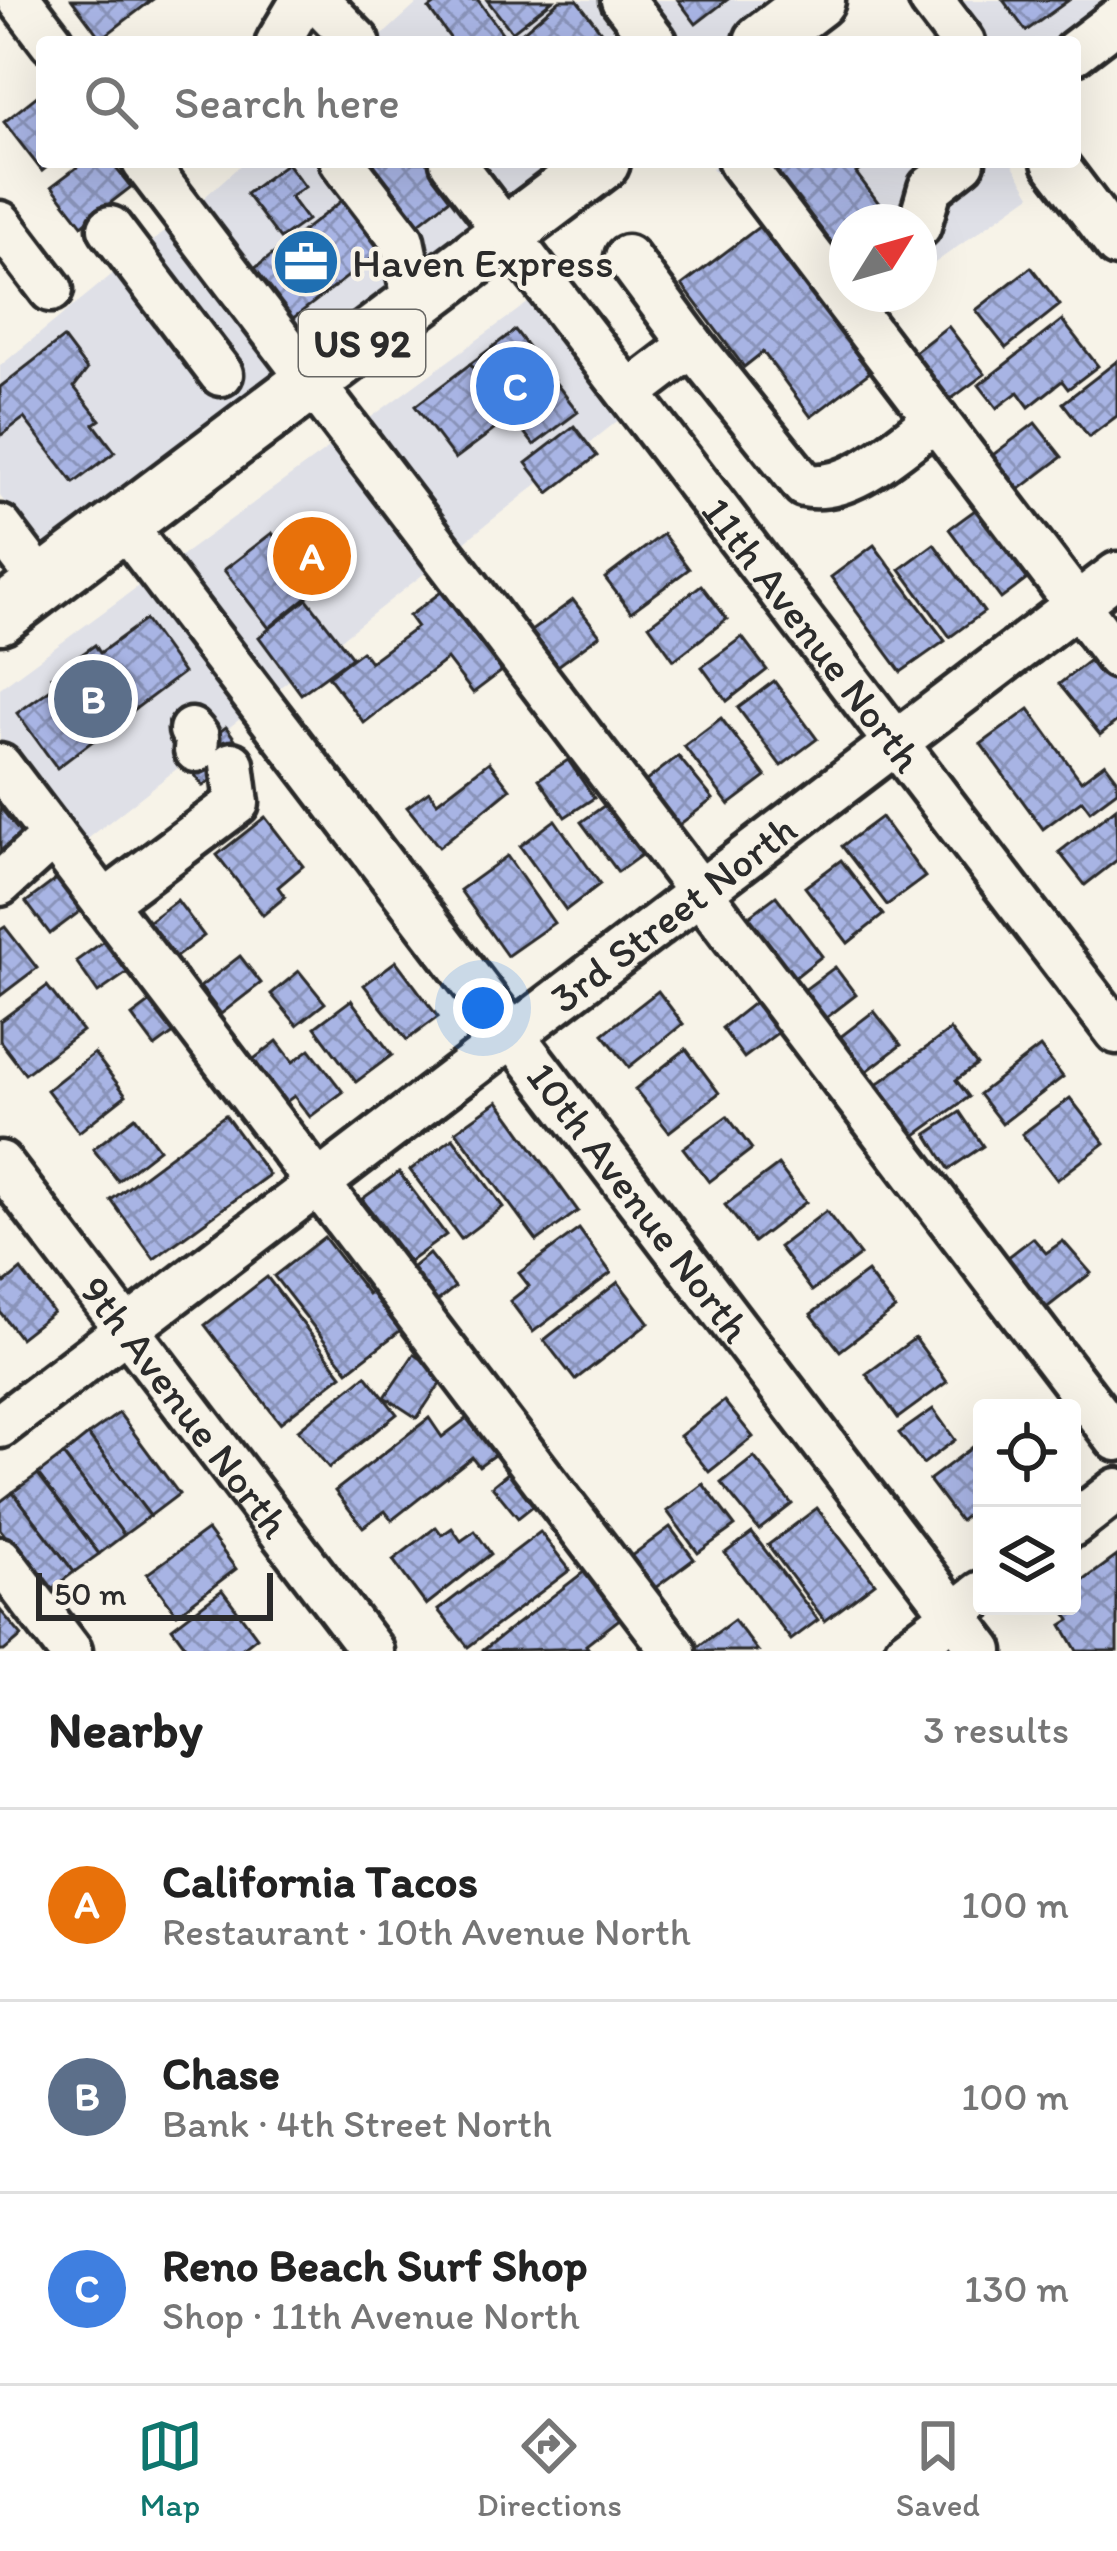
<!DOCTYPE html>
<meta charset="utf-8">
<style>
body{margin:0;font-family:Itim,sans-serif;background:#f2f2f2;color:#222}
.controls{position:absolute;right:36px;bottom:36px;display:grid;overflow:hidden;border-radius:12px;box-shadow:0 12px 48px #0002}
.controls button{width:108px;height:108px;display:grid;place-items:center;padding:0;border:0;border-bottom:3px solid #e0e0e0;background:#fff;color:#222;font:60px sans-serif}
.compass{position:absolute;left:829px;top:204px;width:108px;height:108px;border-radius:50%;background:#fff;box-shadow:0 12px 48px #0002;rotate:53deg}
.scale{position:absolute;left:36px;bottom:30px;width:237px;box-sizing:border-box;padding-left:12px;border:6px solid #2b2b2b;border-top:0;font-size:33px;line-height:42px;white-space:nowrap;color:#2b2b2b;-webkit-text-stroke:9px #f7f3e8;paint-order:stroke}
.you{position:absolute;left:483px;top:1008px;width:42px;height:42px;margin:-30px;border:9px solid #fff;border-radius:50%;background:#1a73e8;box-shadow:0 0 0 18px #1a73e833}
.badge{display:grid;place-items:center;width:78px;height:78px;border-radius:50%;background:#0f766e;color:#fff;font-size:39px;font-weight:700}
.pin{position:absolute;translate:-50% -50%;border:6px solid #fff;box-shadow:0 3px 12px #0006}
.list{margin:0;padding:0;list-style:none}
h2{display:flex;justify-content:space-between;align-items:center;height:156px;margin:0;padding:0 48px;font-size:51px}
h2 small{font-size:39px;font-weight:400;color:#767676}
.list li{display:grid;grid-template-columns:78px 1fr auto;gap:36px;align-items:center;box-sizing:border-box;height:192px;padding:0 48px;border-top:3px solid #e0e0e0}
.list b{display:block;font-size:45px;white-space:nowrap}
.list p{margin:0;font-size:39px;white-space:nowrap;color:#767676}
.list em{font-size:39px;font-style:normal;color:#767676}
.icon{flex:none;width:66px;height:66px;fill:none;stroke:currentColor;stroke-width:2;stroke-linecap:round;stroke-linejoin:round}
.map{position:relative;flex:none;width:1117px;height:1651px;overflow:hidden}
.search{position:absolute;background:#fff;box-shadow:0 12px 48px #0002;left:36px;right:36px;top:36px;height:132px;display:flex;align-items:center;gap:30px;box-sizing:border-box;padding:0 42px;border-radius:12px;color:#767676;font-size:45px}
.sheet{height:732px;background:#fff}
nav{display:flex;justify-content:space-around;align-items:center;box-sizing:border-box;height:168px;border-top:3px solid #e0e0e0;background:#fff;font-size:33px;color:#767676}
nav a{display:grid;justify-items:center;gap:6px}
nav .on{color:#0f766e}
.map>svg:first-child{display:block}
</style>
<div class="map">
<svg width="1117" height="1651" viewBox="0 0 1117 1651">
<defs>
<pattern id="building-cross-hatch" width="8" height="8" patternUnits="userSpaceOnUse" patternTransform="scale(3)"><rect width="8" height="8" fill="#a8b4e4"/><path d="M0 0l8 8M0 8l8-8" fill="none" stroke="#8993b9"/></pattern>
</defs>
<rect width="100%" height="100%" fill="#f7f3e8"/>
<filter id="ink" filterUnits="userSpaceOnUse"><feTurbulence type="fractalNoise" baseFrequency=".00833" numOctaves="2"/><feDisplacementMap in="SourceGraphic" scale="24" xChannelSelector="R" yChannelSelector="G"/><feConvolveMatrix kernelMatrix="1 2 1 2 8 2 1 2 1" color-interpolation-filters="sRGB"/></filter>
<g filter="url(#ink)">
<g fill="#dfe0e7">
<path d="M421,0H600L632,42H375Z"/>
<path d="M646,0H789L734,42H678Z"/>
<path d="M954,0H1117L1075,42H986Z"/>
<path d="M244,162H575L314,355L198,203Z"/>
<path d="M721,162H1011L1031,195L919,274V222H847V294H891L839,332L712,168Z"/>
<path d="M170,227L284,377L43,553L0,496V366Z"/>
<path d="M529,302L620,419L274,692L174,561Z"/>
<path d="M144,582L245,715L0,908V688Z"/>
</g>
<g fill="url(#building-cross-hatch)" stroke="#2b2b2b" stroke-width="3">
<path d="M72,0H152L101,39Z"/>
<path d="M441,0H478L505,37L498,42H453L429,9Z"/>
<path d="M487,0H553L512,32Z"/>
<path d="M560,0H577L609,42H511Z"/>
<path d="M678,0H727L696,24Z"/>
<path d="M1003,0H1069L1026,31Z"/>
<path d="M42,92V162H53L42,171L4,122Z"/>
<path d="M84,162H111L131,187L82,225L52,186Z"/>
<path d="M356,162H430L455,195L409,231Z"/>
<path d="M761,162H870L856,173L893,222H847V242L842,235L825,248Z"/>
<path d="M287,163L305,187L290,197L307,220L280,239L246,194Z"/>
<path d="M353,192L392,243L292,319L254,269Z"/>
<path d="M764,223L874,369L811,417L763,352L744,367L682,285Z"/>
<path d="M1031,267L1060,305L1006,348L976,310Z"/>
<path d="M1062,320L1098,366L1068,389L1062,381L1029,407L1018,392L997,408L979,385Z"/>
<path d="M948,326L985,374L943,405L907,358Z"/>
<path d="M515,330L578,412L534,445L470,364Z"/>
<path d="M63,338L87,370L74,387L100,420L94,424L115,452L74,483L24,418L0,436V387Z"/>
<path d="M1117,361V416L1089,437L1063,403Z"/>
<path d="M470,364L510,418L455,459L415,406Z"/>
<path d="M1035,423L1062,457L1016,492L990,457Z"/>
<path d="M574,426L597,456L549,493L526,463Z"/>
<path d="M986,502L1038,571L1001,599L949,529Z"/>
<path d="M322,523L351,561L269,628L224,570L272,533L285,551Z"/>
<path d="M663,534L689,569L631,612L605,578Z"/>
<path d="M934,544L984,612L950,637L900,569Z"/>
<path d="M874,545L945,641L901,672L831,577Z"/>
<path d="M701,585L727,619L674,660L649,625Z"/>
<path d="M441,592L502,671L473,693L447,659L364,723L328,676L362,651L370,662L417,627L409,616Z"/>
<path d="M307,599L352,657L301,694L259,637Z"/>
<path d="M573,600L600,635L558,666L531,631Z"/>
<path d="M145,620L183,673L57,768L17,713L58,684L52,676L95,645L100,653Z"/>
<path d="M742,637L767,670L727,701L702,667Z"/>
<path d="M1095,656L1117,684V721L1100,735L1059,684Z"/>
<path d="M774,681L817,739L781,766L738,708Z"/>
<path d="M1029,709L1081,781L1105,763L1117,779V791L1090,811L1082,800L1043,829L981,744Z"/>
<path d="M721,718L766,777L729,805L684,746Z"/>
<path d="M226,727L246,754L203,786L183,759Z"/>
<path d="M678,756L713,799L675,828L641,785Z"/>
<path d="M568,760L594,798L565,817L539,779Z"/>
<path d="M489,762L510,789L439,847L407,807L429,791L437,802Z"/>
<path d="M615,798L651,848L618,872L581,822Z"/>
<path d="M0,807L29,844L0,866Z"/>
<path d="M1116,808L1117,860L1085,885L1059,852Z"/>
<path d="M265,817L303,866L278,887L285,897L263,915L217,855Z"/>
<path d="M881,817L925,877L887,905L842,846Z"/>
<path d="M555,820L600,884L566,910L520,846Z"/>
<path d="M507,856L554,923L507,956L460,890Z"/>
<path d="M841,860L883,915L848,943L805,887Z"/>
<path d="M71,868L95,900L50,934L26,902Z"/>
<path d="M776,896L822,956L793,979L747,918Z"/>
<path d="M177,900L204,936L172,960L145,924Z"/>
<path d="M5,927L37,968L0,996V930Z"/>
<path d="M111,936L134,968L98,993L76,961Z"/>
<path d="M240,956L261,983L221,1014L200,987Z"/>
<path d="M396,961L438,1017L407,1040L364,985Z"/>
<path d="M835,967L856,995L817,1025L796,996Z"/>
<path d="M299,971L325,1003L297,1025L271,994Z"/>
<path d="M47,986L82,1031L25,1074L0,1041V1021Z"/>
<path d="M658,991L683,1024L629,1067L603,1034Z"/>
<path d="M159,996L182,1027L155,1047L132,1016Z"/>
<path d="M351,1000L392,1055L356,1082L315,1027Z"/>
<path d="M756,1001L780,1031L744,1058L722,1028Z"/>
<path d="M874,1011L901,1045L858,1078L831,1044Z"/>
<path d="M950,1030L977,1065L956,1080L969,1097L909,1140L871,1089Z"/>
<path d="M277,1041L293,1062L310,1049L343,1092L310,1117L294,1096L278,1108L246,1065Z"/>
<path d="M1040,1047L1063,1077L1002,1124L979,1094Z"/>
<path d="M686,1049L719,1093L669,1132L635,1089Z"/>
<path d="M94,1053L126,1095L79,1132L47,1090Z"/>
<path d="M1070,1098L1105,1143L1057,1180L1022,1134Z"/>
<path d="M498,1101L578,1211L537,1241L456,1131Z"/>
<path d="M960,1112L983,1146L949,1169L927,1134Z"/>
<path d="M225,1115L269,1175L154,1259L111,1200Z"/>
<path d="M727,1116L752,1149L709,1182L683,1148Z"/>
<path d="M135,1117L159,1149L118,1181L93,1149Z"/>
<path d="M453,1138L503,1207L461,1239L410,1170Z"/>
<path d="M778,1165L806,1202L754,1242L725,1205Z"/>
<path d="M399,1172L446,1235L409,1262L362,1199Z"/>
<path d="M826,1211L860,1255L812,1291L779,1247Z"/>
<path d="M579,1229L611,1273L533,1332L510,1301L529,1286L519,1273Z"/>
<path d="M324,1237L368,1294L385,1281L414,1320L348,1371L274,1276Z"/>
<path d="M1033,1238L1046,1253L1063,1241L1091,1273L1039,1314L999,1264Z"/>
<path d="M429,1254L455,1287L429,1308L402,1276Z"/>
<path d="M21,1270L53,1312L20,1338L0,1312V1277L5,1283Z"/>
<path d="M867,1272L895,1309L840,1351L811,1314Z"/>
<path d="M267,1277L342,1375L280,1423L205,1325Z"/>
<path d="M618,1282L649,1323L575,1380L544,1340Z"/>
<path d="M915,1338L947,1382L898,1418L866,1374Z"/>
<path d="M414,1354L446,1375L417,1418L385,1397Z"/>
<path d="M366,1375L397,1414L329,1468L298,1430Z"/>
<path d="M724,1401L753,1437L709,1472L680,1436Z"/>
<path d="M480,1408L508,1445L479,1466L472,1457L392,1520L385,1511L363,1527L335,1491L429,1418L442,1437Z"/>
<path d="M933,1409L955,1440L923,1464L899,1433Z"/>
<path d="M119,1413L179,1494L150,1516L88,1435Z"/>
<path d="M88,1435L150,1516L124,1535L63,1455Z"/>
<path d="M982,1440V1504L960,1521L929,1480Z"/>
<path d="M63,1455L124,1535L99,1554L38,1474Z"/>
<path d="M754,1457L792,1504L759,1530L721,1483Z"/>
<path d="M521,1462L548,1494L518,1518L492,1486Z"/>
<path d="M38,1474L99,1554L74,1572L13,1492Z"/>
<path d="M703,1484L735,1526L698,1553L667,1511Z"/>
<path d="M13,1492L74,1572L48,1592L0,1529V1502Z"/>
<path d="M817,1508L875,1583L825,1621L768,1545Z"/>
<path d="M436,1527L442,1535L452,1528L461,1541L475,1531L491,1554L426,1605L393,1560Z"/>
<path d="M670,1527L694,1559L651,1591L627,1559Z"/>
<path d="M207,1530L236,1569L177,1614L147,1574Z"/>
<path d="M540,1532L570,1570L468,1647L438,1610Z"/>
<path d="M752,1533L818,1620L791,1640L725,1553Z"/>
<path d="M1117,1556V1651H1077L1062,1625L1070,1620L1060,1606H1072V1589Z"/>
<path d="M599,1560L635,1607L586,1645L588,1648L482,1651Z"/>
<path d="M222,1590L257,1637L239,1651H189L172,1628Z"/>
<path d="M0,1610L22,1636L4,1651H0Z"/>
<path d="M734,1620L758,1651H696L695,1649Z"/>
</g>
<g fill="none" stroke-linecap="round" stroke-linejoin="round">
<defs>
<g id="minor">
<path d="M20,0L52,42"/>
<path d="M317,0L358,42"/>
<path d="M623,0L655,42"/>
<path d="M931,0L963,42"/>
<path d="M278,42L303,0"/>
<path d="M1075,52L1117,20"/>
<path d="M144,162L1117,1439"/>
<path d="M342,162L402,240L415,303"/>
<path id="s1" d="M452,162L1117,1032"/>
<path d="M740,162L1117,657"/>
<path d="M1054,162L1117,245"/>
<path d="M0,223L51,290"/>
<path d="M919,226L930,188L963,162"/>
<path d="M110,228L221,374"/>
<path d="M627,257L692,345L629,393"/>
<path d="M692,345L804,485C850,495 900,445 936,419"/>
<path id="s2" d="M123,524L982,1651"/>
<path d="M0,527L43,584"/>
<path d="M191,730L197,737L196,750"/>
<path d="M0,766L674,1651"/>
<path d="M0,884L53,836"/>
<path d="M104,903L237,803L232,764"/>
<path id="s3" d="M0,1163L372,1651"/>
<path id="s4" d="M0,1426L1117,574"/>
<path d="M1072,1525L1117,1490"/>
<path d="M0,1559L70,1651"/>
<path d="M906,1651L982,1593"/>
</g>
<g id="major">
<path d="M762,42L817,0"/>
<path d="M0,616L602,162"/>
</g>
</defs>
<use href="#minor" stroke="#2b2b2b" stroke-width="51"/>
<use href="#major" stroke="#2b2b2b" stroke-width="63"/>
<use href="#minor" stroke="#f7f3e8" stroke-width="42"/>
<use href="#major" stroke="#f7f3e8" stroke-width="54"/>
</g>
</g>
<defs>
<symbol id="office-disc" viewBox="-11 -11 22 22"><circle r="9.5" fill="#1f6fb2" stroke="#f7f3e8"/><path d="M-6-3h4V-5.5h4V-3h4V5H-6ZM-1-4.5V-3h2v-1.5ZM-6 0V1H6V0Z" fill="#fff"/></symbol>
</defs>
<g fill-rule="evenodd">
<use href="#office-disc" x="268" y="224" width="76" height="76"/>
</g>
<g text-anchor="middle" stroke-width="9" stroke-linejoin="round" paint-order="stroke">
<rect fill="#f7f3e8" stroke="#686764" stroke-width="3" x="299" y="310" width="126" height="66" rx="9"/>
<g font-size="39" font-weight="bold" fill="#2b2b2b">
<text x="362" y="357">US 92</text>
</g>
<g font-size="42" fill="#2b2b2b" stroke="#f7f3e8" text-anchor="start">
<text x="352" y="277">Haven Express</text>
</g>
<g font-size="42" fill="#2b2b2b" stroke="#f7f3e8">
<text dy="15" stroke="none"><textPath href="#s1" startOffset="594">11th Avenue North</textPath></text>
<text dy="15" stroke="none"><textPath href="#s4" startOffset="846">3rd Street North</textPath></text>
<text dy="15" stroke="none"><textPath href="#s2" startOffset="852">10th Avenue North</textPath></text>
<text dy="15" stroke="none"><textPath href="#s3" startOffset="306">9th Avenue North</textPath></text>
</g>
</g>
</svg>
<div class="controls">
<button><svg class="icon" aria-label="locate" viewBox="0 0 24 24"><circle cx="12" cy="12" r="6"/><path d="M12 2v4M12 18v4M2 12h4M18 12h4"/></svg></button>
<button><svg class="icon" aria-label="layers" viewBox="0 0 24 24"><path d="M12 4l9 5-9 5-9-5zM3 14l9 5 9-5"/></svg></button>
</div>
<svg class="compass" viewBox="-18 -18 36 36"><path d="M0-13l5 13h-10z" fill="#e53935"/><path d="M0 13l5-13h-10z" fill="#767676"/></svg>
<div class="scale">50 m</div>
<div class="you"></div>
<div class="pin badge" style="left:312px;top:556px;background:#e8710a">A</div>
<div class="pin badge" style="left:93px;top:699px;background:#5c6f8a">B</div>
<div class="pin badge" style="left:515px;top:386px;background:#3f7fe0">C</div>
<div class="search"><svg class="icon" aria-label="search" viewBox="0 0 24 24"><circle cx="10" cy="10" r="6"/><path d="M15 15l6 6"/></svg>Search here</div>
</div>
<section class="sheet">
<h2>Nearby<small>3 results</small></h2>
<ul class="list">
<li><span class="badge" style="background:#e8710a">A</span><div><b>California Tacos</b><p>Restaurant · 10th Avenue North</p></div><em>100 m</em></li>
<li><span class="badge" style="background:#5c6f8a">B</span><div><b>Chase</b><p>Bank · 4th Street North</p></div><em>100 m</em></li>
<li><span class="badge" style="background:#3f7fe0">C</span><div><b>Reno Beach Surf Shop</b><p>Shop · 11th Avenue North</p></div><em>130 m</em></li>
</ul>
</section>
<nav>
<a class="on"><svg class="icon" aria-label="map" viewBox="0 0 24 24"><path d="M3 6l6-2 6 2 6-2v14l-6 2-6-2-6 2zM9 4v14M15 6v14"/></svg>Map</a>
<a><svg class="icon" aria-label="directions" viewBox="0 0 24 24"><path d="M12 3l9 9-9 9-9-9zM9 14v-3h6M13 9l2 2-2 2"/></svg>Directions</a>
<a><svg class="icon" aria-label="saved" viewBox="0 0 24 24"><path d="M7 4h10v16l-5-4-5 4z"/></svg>Saved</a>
</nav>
